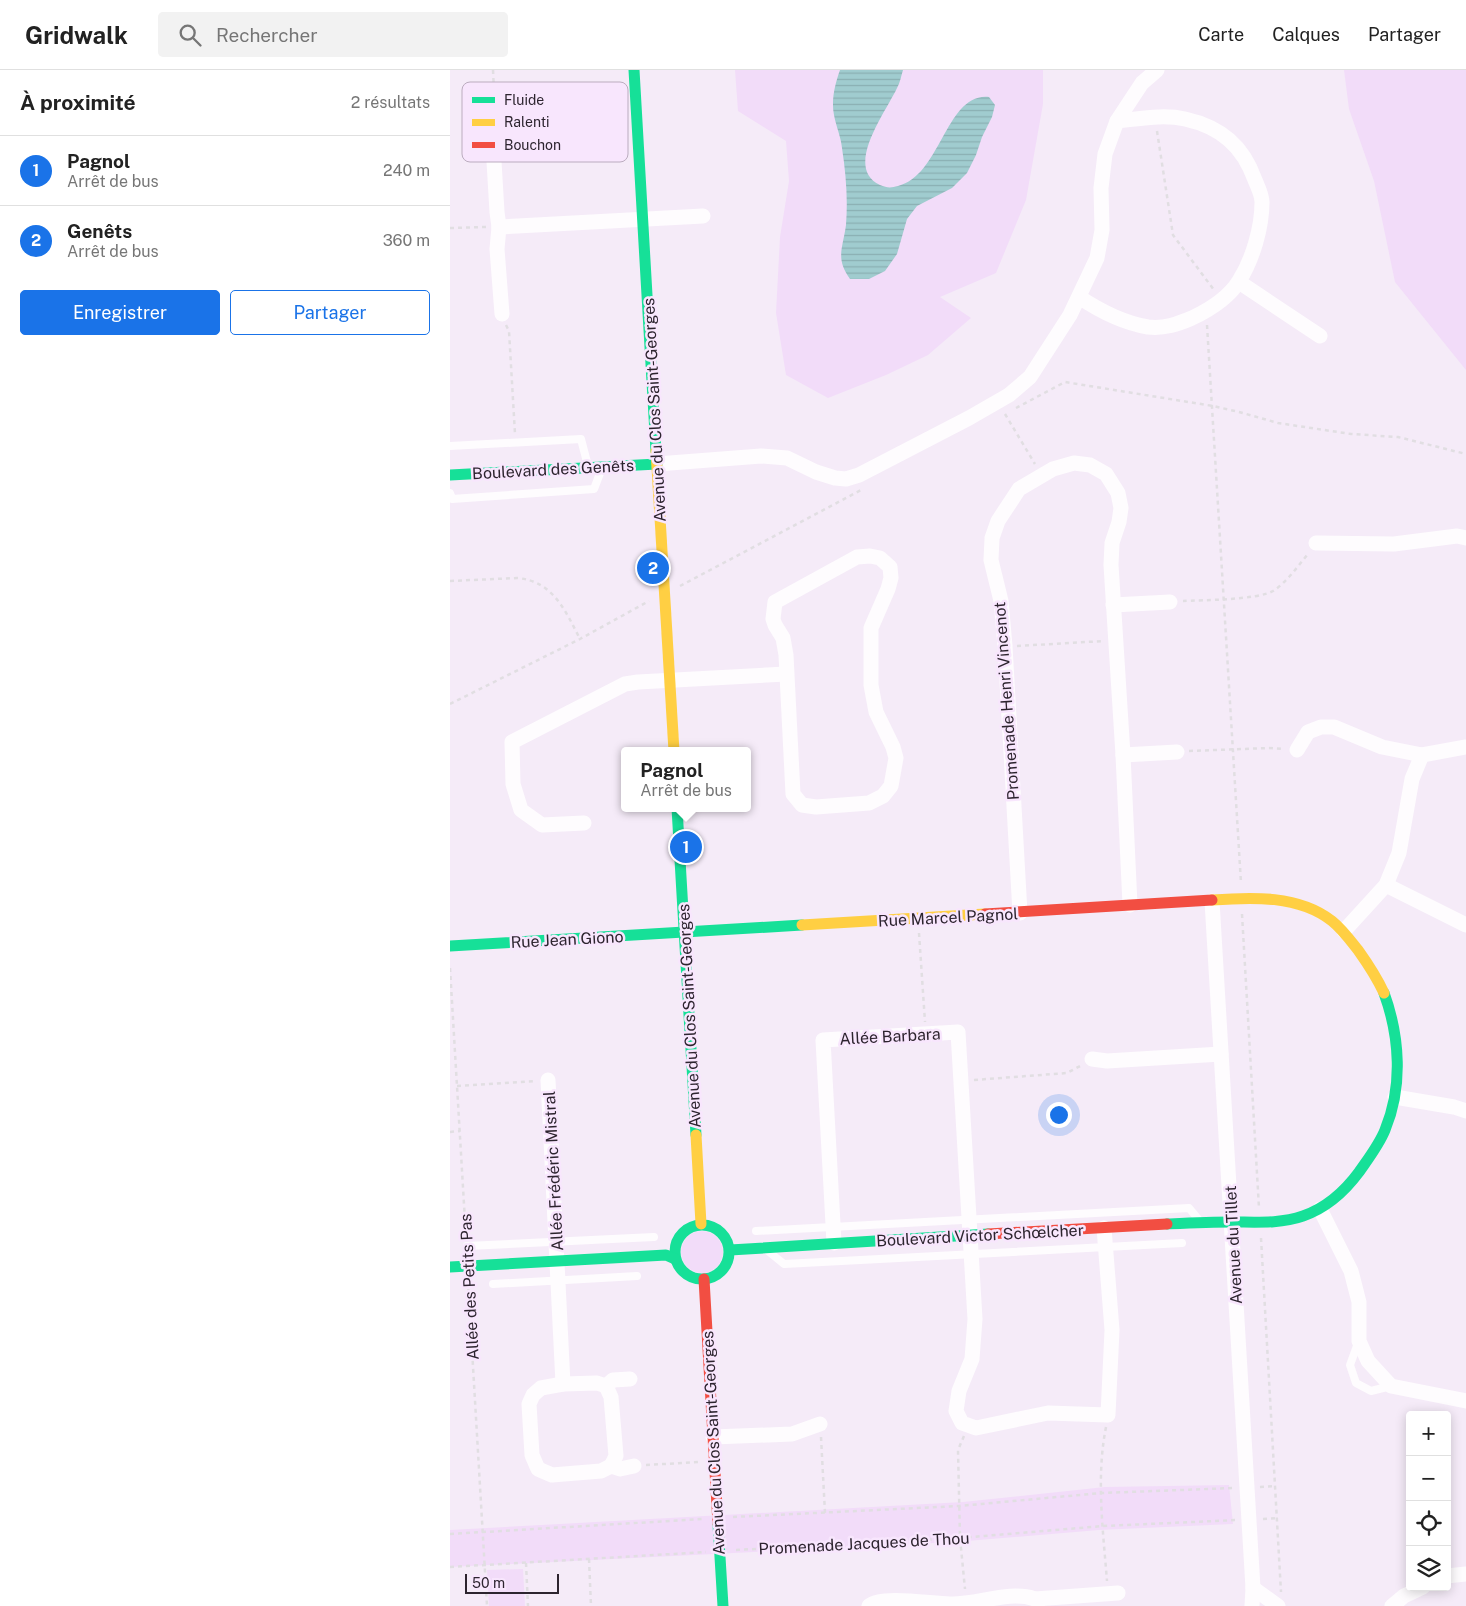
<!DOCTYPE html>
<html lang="fr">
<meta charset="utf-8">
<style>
body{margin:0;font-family:"Public Sans",sans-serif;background:#f2f2f2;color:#222}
.controls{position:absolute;right:15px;bottom:15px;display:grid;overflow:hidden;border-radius:5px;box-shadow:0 2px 12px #0003}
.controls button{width:45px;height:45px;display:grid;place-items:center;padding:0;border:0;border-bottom:1px solid #e0e0e0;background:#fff;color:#222;font:25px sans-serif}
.scale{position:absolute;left:15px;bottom:12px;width:94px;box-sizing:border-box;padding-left:5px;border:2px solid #2d242f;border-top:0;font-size:14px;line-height:18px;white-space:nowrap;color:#2d242f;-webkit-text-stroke:4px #f8e6fd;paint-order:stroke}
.you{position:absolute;left:608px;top:1044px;width:18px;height:18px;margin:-12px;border:4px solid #fff;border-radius:50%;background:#1a73e8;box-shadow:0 0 0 8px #1a73e833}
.badge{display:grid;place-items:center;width:32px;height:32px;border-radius:50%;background:#1a73e8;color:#fff;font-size:16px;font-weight:700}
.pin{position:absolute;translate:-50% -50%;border:2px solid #fff;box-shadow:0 1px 5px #0006}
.popup{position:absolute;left:171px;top:677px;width:130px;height:65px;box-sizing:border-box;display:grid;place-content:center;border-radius:5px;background:#fff;filter:drop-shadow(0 1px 4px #0005);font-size:16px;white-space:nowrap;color:#767676}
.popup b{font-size:19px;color:#222}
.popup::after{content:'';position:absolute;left:50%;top:100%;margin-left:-10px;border:10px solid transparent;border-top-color:#fff}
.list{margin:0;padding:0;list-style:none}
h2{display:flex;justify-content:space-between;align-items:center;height:65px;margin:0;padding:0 20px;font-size:21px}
h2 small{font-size:16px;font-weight:400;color:#767676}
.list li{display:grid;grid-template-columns:32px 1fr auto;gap:15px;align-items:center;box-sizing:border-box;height:70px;padding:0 20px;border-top:1px solid #e0e0e0}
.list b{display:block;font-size:19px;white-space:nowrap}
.list p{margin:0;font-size:16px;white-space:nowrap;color:#767676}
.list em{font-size:16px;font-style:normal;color:#767676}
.actions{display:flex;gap:10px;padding:15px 20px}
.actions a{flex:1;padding:11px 0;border:1px solid #1a73e8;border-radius:5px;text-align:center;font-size:18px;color:#1a73e8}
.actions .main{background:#1a73e8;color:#fff}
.icon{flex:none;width:28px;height:28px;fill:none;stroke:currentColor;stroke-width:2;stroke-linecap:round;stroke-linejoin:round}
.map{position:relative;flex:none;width:1016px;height:1536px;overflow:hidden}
header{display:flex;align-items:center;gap:30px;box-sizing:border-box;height:70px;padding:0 25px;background:#fff;border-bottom:1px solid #e0e0e0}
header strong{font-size:24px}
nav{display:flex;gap:28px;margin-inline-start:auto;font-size:18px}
.search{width:350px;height:45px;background:#f2f2f2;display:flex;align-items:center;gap:12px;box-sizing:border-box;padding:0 18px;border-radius:5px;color:#767676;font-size:19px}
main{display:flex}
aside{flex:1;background:#fff}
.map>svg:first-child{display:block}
</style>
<header>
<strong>Gridwalk</strong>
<div class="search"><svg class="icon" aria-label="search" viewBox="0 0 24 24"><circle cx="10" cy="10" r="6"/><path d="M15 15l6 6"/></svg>Rechercher</div>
<nav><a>Carte</a><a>Calques</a><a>Partager</a></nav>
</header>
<main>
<aside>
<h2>À proximité<small>2 résultats</small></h2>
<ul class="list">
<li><span class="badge">1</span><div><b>Pagnol</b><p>Arrêt de bus</p></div><em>240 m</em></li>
<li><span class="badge">2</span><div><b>Genêts</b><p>Arrêt de bus</p></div><em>360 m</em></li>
</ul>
<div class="actions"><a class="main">Enregistrer</a><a>Partager</a></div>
</aside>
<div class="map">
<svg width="1016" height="1536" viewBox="0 0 1016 1536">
<defs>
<pattern id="water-rules" width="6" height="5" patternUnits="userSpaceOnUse" patternTransform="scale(1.25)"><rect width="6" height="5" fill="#a0cccf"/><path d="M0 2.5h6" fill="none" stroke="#8aafb2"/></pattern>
</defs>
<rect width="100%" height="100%" fill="#f5ebf8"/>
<g fill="#f2dcf9">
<path d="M285,0H593V34L576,130L546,203L490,227L521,248L478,285L436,305L378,328L336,305L326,243L330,167L339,111L336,71L288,41Z"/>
<path d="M894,0H1016V300L945,212L924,111L899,39Z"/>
<circle cx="252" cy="1182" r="21"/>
<path d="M779,1415L783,1454L649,1460L505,1472L0,1497V1460L513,1432L655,1417Z"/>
<path d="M73,1499L75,1536H39L37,1500Z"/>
</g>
<path fill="url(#water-rules)" d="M390,0H453C451,6 450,13 447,18C436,42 393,98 430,115C437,118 441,118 448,116C491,106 496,22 539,27L545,35L542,47L532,67L526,85L517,103L502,118L467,136L457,149L447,184L435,201L419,209H400C385,188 393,178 396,155C398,129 396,104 392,78C391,67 386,56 384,45C381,30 385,14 390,0Z"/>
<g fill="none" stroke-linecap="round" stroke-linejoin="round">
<g stroke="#e1dee2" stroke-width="2.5" stroke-dasharray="4 4" stroke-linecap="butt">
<path d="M43,0L44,21L43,46"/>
<path d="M707,61L723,165L764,220"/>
<path d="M0,158L36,157"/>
<path d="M56,255L59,261L65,364"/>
<path d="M757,255L791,813"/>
<path d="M566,338L615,312L763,336L789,342L828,353L901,364L948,367L1016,384"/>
<path d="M555,344L585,394"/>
<path d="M0,511L67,508C103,511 115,540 130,569"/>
<path d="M230,516L413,419"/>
<path d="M733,531C753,530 807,530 823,521C837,512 847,497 858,484"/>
<path d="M567,576L654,571"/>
<path d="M0,634L130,569L199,531"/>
<path d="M739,681L819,678L833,679"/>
<path d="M792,844L809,1138"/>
<path d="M469,863L475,952"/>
<path d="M0,898L16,1168"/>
<path d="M524,1010L617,1003L632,995"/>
<path d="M7,1016L86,1011"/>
<path d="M0,1062L10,1061"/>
<path d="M811,1168L831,1522"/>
<path d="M18,1211L37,1536"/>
<path d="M656,1357C646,1407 653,1460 657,1511"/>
<path d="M514,1366L508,1380L510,1468L515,1519"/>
<path d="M371,1367L375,1443"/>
<path d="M196,1395L250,1392"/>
<path d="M810,1417L825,1416"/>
<path d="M283,1447L509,1436L651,1423L784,1418"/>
<path d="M813,1449L827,1448"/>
<path d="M0,1464L253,1449"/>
<path d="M286,1480L510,1468L653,1456L787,1450"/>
<path d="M139,1489L141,1536"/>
<path d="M76,1493L78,1536"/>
<path d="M0,1497L256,1482"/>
</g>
<g stroke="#fefcfe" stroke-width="8">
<path d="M0,376L131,369L138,396"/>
<path d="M0,423L2,429L144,419L152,398"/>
<path d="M306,1161L739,1138L749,1150"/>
<path d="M17,1176L204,1167"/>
<path d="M318,1181L334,1194L732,1173"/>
<path d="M43,1214L187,1206"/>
<path d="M908,1273L900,1295L906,1313L921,1321L941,1316"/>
</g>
<g stroke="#fefcfe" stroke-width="15">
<path d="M42,58L47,142L49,157L47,179L52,244"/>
<path d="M49,157L253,146"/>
<path d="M789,212L870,266"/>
<path d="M629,227C650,241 674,253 698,257C714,259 728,254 742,248C759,240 779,227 789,211C803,189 812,157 812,132C812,125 808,117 805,110C793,76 771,57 735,49C713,44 689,49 667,51"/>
<path d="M207,394L311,386L337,388L366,402L385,408L396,409L409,405L519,348L559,325L580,307L620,245L647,188L652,160L651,118L655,84L667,51L692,13L707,0"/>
<path d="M866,473L944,474L1007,466L1016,468"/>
<path d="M420,486L430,488L440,497L441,508L438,519L421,558V615L426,642L443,677L446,688L441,716L433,726L419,733L366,737L352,735L343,724L336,585L333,568L325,555L323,549L325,532L407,487Z"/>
<path d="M663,535L720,532"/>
<path d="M847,680L858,662L871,657H884L932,677L972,685"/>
<path d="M673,685L727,682"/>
<path d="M134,753L92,755L71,740L63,714L62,672L175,614L188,612L336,604"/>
<path d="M936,815L1016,855"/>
<path d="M762,831L803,1518L802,1536"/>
<path d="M570,843L555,576L551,531L541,490L542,468L548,451L569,419L603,399L624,393L640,395L656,404L668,423L671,438L669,452L662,473L661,495L673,685L680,835"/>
<path d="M894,861L936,815L949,783L962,709L972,685L1016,677"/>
<path d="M642,989L657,991L771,984"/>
<path d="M98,1010L113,1314"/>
<path d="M945,1027L1004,1037L1016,1041"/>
<path d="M870,1139L901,1201L909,1232V1271L918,1291L941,1316L1016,1331"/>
<path d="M384,1173L373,970L508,962L525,1249L522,1289L509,1321L506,1341L512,1353L526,1358L598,1343L658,1345L662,1260L654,1158"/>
<path d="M180,1309L163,1310L156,1316L147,1313L113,1314L91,1318L83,1325L79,1334L82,1385L88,1399L102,1405L151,1401L161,1396L170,1399L184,1396"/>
<path d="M156,1316L161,1327L166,1386L161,1396"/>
<path d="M263,1367L342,1364L370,1354"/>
<path d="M997,1506L1016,1504"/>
<path d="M803,1518L828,1536"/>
<path d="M585,1529L668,1523"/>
<path d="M419,1536C433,1525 481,1534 500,1534C527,1535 559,1520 585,1529L587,1536"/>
<path d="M942,1536L954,1526L973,1517"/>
</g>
<g stroke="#16e098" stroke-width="11">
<path d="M184,0L206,381"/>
<path d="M0,405L207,394"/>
<path d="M227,738L246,1065"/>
<path d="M0,876L352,855"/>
<path d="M717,1154C739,1153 760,1152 782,1152C806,1152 830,1154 853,1146C876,1138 895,1121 909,1102C918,1089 929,1075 935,1060C953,1017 950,967 934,923"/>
<circle cx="252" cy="1182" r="27"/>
<path d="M280,1180L538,1164"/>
<path d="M0,1197L216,1185L225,1189"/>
<path d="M268,1454L273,1536"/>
</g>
<g stroke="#ffcf43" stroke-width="11">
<path d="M206,381L224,681"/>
<path d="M762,830C802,827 849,825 882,851C892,859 900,870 908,880C918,894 927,908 934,923"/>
<path d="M352,855L535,844"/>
<path d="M246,1065L251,1154"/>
</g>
<g stroke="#f24e42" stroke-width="11">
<path d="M535,844L762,830"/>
<path d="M538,1164L717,1154"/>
<path d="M254,1209L268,1454"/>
</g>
</g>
<g text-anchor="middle" stroke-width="5" stroke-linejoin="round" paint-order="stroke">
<g font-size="16" fill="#2d242f" stroke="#f8e6fd">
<text transform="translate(204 340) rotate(-93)" y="6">Avenue du Clos Saint-Georges</text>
<text transform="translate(103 399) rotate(-3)" y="6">Boulevard des Genêts</text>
<text transform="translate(556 631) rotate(-94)" y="6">Promenade Henri Vincenot</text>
<text transform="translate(498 847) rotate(-3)" y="6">Rue Marcel Pagnol</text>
<text transform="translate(117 869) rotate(-3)" y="6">Rue Jean Giono</text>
<text transform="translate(239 946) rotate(-93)" y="6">Avenue du Clos Saint-Georges</text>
<text transform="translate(440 966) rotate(-3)" y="6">Allée Barbara</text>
<text transform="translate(103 1101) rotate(-93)" y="6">Allée Frédéric Mistral</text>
<text transform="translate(530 1165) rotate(-3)" y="6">Boulevard Victor Schœlcher</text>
<text transform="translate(783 1175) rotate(-93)" y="6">Avenue du Tillet</text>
<text transform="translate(19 1217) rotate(-93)" y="6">Allée des Petits Pas</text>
<text transform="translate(263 1373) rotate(-93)" y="6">Avenue du Clos Saint-Georges</text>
<text transform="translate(414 1473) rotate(-3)" y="6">Promenade Jacques de Thou</text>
</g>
</g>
<rect x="12" y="12" width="166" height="80" rx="8" fill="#f8e6fd" stroke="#bbacbf" stroke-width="1"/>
<rect x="22" y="27" width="23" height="6" fill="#16e098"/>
<rect x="22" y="49" width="23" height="7" fill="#ffcf43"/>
<rect x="22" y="72" width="23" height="6" fill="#f24e42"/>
<g font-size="14" fill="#2d242f">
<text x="54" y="35">Fluide</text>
<text x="54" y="57">Ralenti</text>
<text x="54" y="80">Bouchon</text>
</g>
</svg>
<div class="controls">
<button>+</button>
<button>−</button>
<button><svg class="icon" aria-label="locate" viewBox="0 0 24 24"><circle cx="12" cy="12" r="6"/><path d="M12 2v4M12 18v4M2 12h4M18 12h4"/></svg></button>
<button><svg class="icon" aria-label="layers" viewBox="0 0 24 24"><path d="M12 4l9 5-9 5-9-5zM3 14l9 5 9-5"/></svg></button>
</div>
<div class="scale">50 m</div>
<div class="you"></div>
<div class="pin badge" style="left:236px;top:777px">1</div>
<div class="popup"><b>Pagnol</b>Arrêt de bus</div>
<div class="pin badge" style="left:203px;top:498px">2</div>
</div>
</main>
